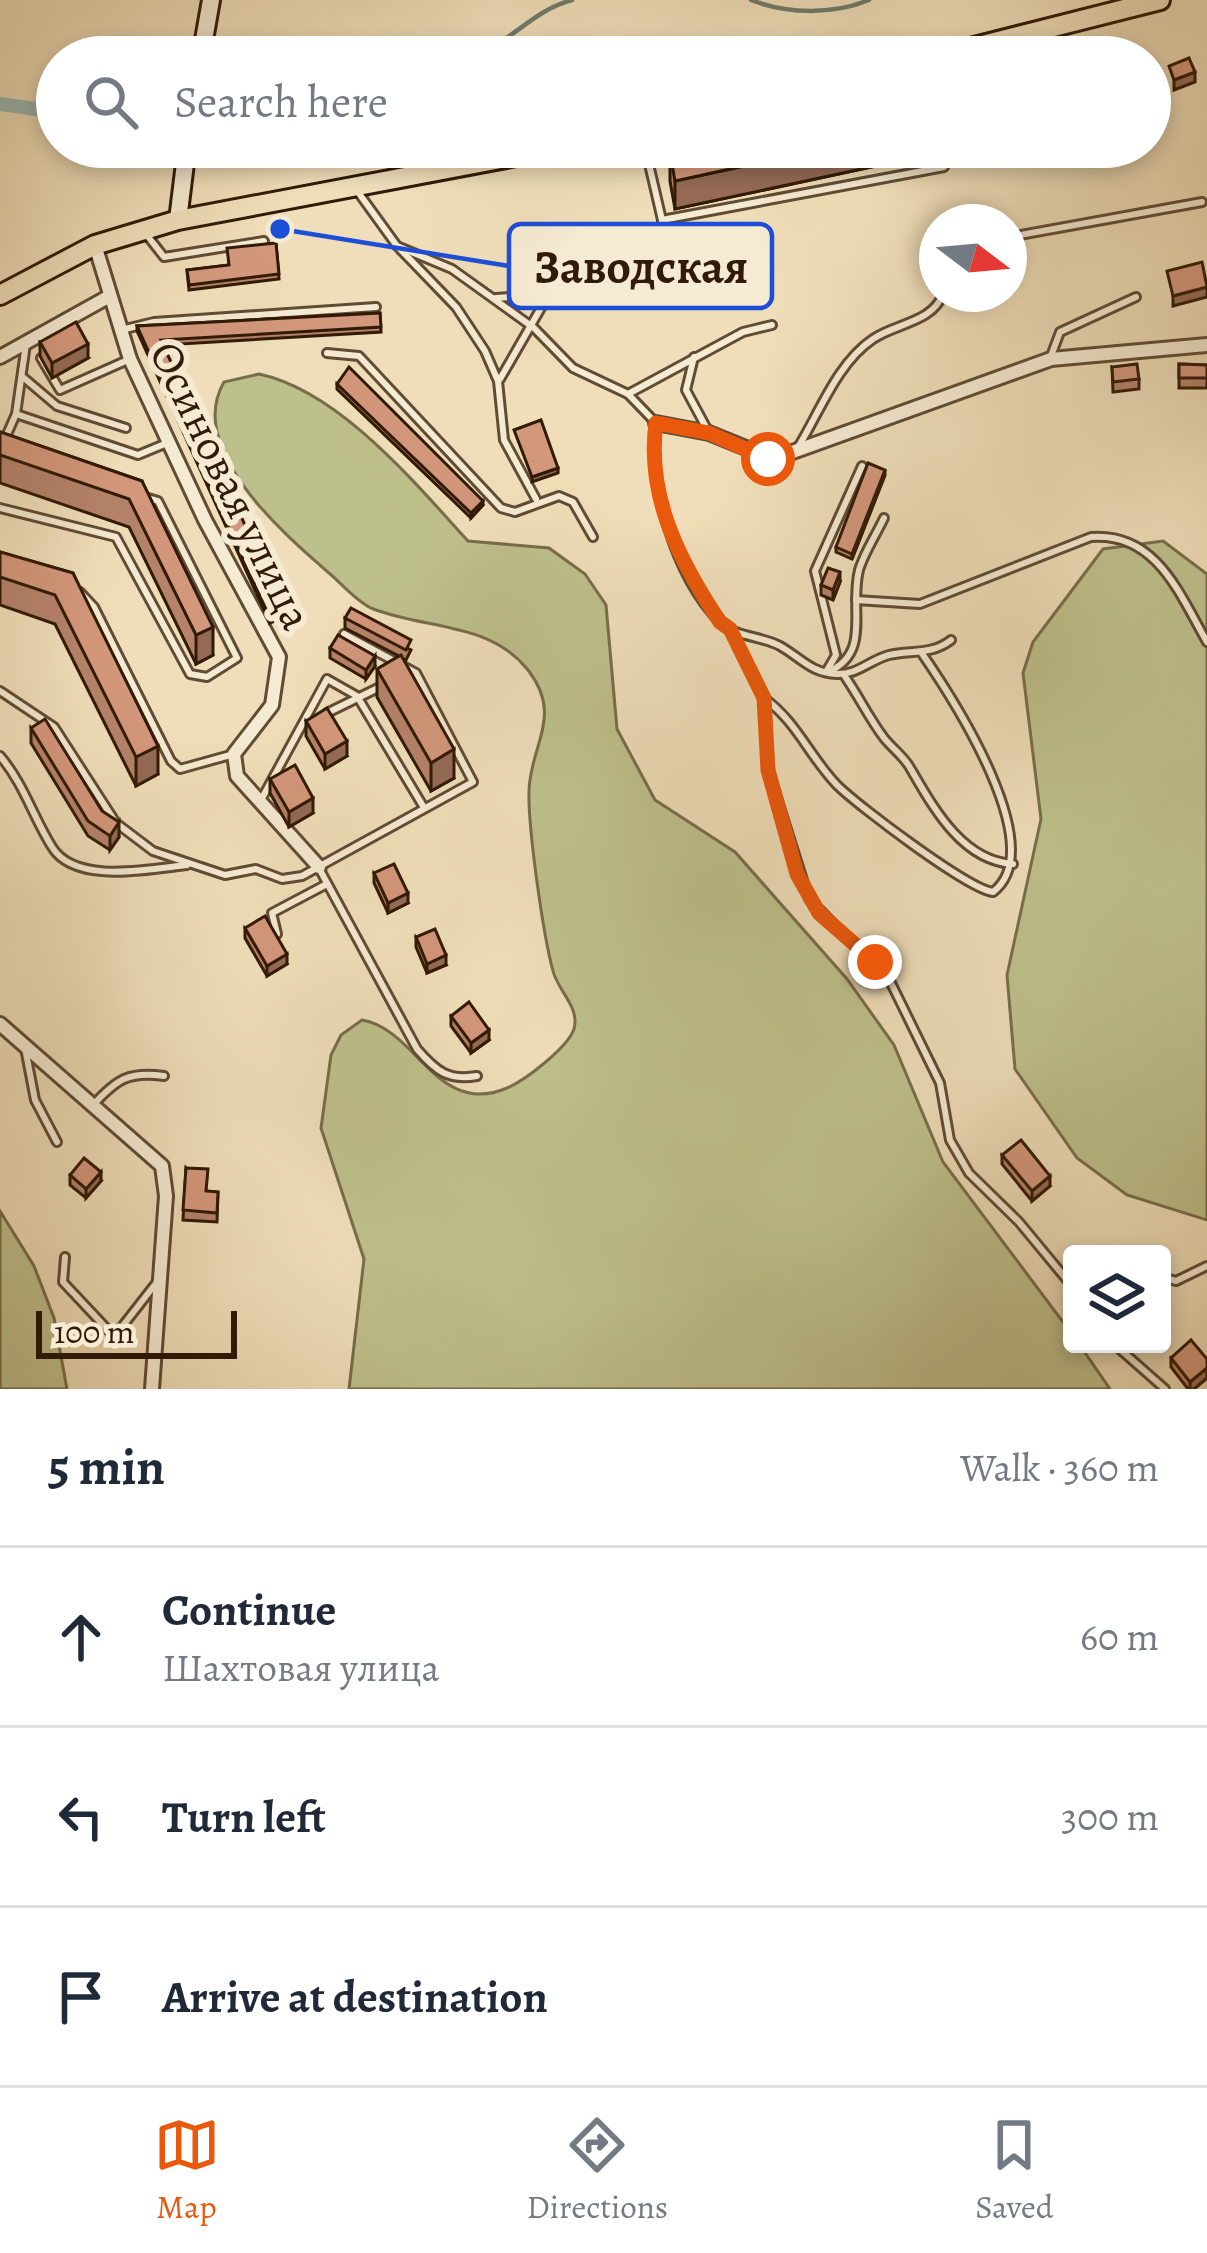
<!DOCTYPE html>
<meta charset="utf-8">
<style>
body{margin:0;font-family:Alegreya,serif;background:#f6f6f7;color:#1f2937}
.controls{position:absolute;right:36px;bottom:36px;display:grid;overflow:hidden;border-radius:12px;box-shadow:0 6px 18px #0003}
.controls button{width:108px;height:108px;display:grid;place-items:center;padding:0;border:0;border-bottom:3px solid #e0e1e3;background:#fff;color:#1f2937;font:60px sans-serif}
.compass{position:absolute;left:919px;top:204px;width:108px;height:108px;border-radius:50%;background:#fff;box-shadow:0 6px 18px #0003;rotate:106deg}
.scale{position:absolute;left:36px;bottom:30px;width:201px;box-sizing:border-box;padding-left:12px;border:6px solid #311a07;border-top:0;font-size:33px;line-height:42px;white-space:nowrap;color:#311a07;-webkit-text-stroke:9px #f5ead2;paint-order:stroke}
.stop{position:absolute;width:36px;height:36px;margin:-27px;border:9px solid #ea580c;border-radius:50%;background:#fff}
.stop.end{background:#ea580c;border-color:#fff;box-shadow:0 3px 12px #0008}
.list{margin:0;padding:0;list-style:none}
h2{display:flex;justify-content:space-between;align-items:center;height:156px;margin:0;padding:0 48px;font-size:51px}
h2 small{font-size:39px;font-weight:400;color:#747a83}
.list li{display:grid;grid-template-columns:78px 1fr auto;gap:36px;align-items:center;box-sizing:border-box;height:180px;padding:0 48px;border-top:3px solid #e0e1e3}
.list b{display:block;font-size:45px;white-space:nowrap}
.list p{margin:0;font-size:39px;white-space:nowrap;color:#747a83}
.list em{font-size:39px;font-style:normal;color:#747a83}
.icon{flex:none;width:66px;height:66px;fill:none;stroke:currentColor;stroke-width:2;stroke-linecap:round;stroke-linejoin:round}
.map{position:relative;flex:none;width:1207px;height:1389px;overflow:hidden}
.search{position:absolute;background:#fff;box-shadow:0 6px 18px #0003;left:36px;right:36px;top:36px;height:132px;display:flex;align-items:center;gap:30px;box-sizing:border-box;padding:0 42px;border-radius:66px;color:#747a83;font-size:45px}
.sheet{height:696px;background:#fff}
nav{display:flex;justify-content:space-around;align-items:center;box-sizing:border-box;height:168px;border-top:3px solid #e0e1e3;background:#fff;font-size:33px;color:#747a83}
nav a{display:grid;justify-items:center;gap:6px}
nav .on{color:#ea580c}
.map>svg:first-child{display:block}
</style>
<div class="map">
<svg width="1207" height="1389" viewBox="0 0 1207 1389">
<rect width="100%" height="100%" fill="#efdeb9"/>
<filter id="stains"><feTurbulence type="fractalNoise" baseFrequency=".00167" numOctaves="4"/><feColorMatrix values="0 0 0 0 .2 0 0 0 0 .09 0 0 0 0 .02 0 0 0 .5 -.17"/></filter>
<radialGradient id="worn" r=".72"><stop offset=".6" stop-color="#630" stop-opacity="0"/><stop offset="1" stop-color="#630" stop-opacity=".3"/></radialGradient>
<g fill="#bec08c" stroke="#786d4a" stroke-width="3">
<path d="M259,374C339,391 414,482 468,541L549,548L585,574L606,605L617,729L655,800L735,852L847,979L894,1045L943,1162L1072,1334V1344H1079L1110,1389H349L364,1259L321,1128L331,1055L341,1035L362,1020C417,1029 437,1118 507,1088C526,1080 568,1047 574,1029C580,1007 558,991 553,971C543,934 528,828 529,791C530,745 564,716 528,670C489,621 425,630 371,608C356,601 342,584 329,573C284,534 185,449 224,382Z"/>
<path d="M1163,541L1207,574V1220L1127,1195L1077,1158L1015,1069L1007,975L1041,819L1023,673L1033,642L1103,549Z"/>
<path d="M0,1211L34,1266L54,1318L67,1389H0Z"/>
</g>
<g fill="none" stroke-linecap="round" stroke-linejoin="round">
<g stroke="#717b6f" stroke-width="4.5">
<path d="M751,0C787,14 833,15 869,0"/>
<path d="M476,57C510,41 536,9 572,0"/>
</g>
<path stroke="#9bbbb5" stroke-width="14" d="M0,104L57,112"/>
<defs>
<g id="lane">
<path d="M358,192L397,246L452,269L534,328L573,368L628,394L656,423C648,484 675,576 720,622C734,637 762,636 780,646C801,658 811,673 837,674C857,675 870,660 889,655C911,650 932,655 951,640"/>
<path d="M662,220L944,167L956,147"/>
<path d="M146,234L164,257L264,241"/>
<path d="M1009,237L1202,202"/>
<path d="M400,249L456,307L485,351L498,381L504,440L536,499"/>
<path d="M496,298L549,294L652,264L660,255L662,220L645,147"/>
<path d="M121,330L154,322L376,307"/>
<path d="M327,353L359,356L501,508L515,512L559,496L573,502L593,537"/>
<path d="M1051,356L1060,332L1136,297"/>
<path d="M694,357L686,390L708,431"/>
<path d="M41,358L60,390L130,359"/>
<path d="M24,378L57,406L126,428"/>
<path d="M500,379L549,294"/>
<path d="M628,394L743,332L772,325"/>
<path d="M16,414L138,455L167,443"/>
<path d="M4,441L16,414L26,344"/>
<path d="M797,449C819,414 837,363 873,339C896,323 932,323 943,294"/>
<path d="M0,508L116,537L190,674L207,677L237,658L158,501L148,498"/>
<path d="M80,592L94,607L171,761L180,769L234,754"/>
<path d="M856,600L920,604L1091,537C1156,532 1179,593 1207,642"/>
<path d="M730,629L764,698L768,769L809,899L890,981L940,1083L950,1140L969,1173L1019,1222L1072,1286"/>
<path d="M826,672L836,655L815,571L862,466"/>
<path d="M828,672C872,653 849,609 859,570C864,553 876,535 884,518"/>
<path d="M844,675C858,695 869,718 884,738C892,748 902,755 909,766C932,805 961,861 1013,864"/>
<path d="M0,691L54,727L116,823L153,851L225,875L256,869L282,879L302,876L473,782L416,673L344,634"/>
<path d="M764,698C797,722 809,756 837,785C858,806 968,889 993,892C1051,848 952,697 921,652"/>
<path d="M327,713L380,687"/>
<path d="M0,756C24,784 33,817 52,847C75,885 150,869 187,865"/>
<path d="M261,800L327,679L357,696L423,806"/>
<path d="M320,870L417,1049C436,1071 448,1081 477,1076"/>
<path d="M277,934L272,913L325,885"/>
<path d="M25,1048L35,1100L57,1142"/>
<path d="M94,1104C117,1079 129,1071 164,1076"/>
<path d="M65,1257L63,1282L109,1331L121,1328L157,1282"/>
<path d="M1162,1277L1176,1281L1207,1266"/>
<path d="M1114,1344L1165,1389"/>
</g>
<g id="street">
<path d="M95,245L130,359L205,520L279,657L272,705L234,754L237,776L319,867"/>
<path d="M0,357L108,297"/>
<path d="M656,423L709,433L773,459L1051,359L1207,345"/>
<path d="M0,1024L162,1166L166,1196L152,1389"/>
</g>
<g id="secondary">
<path d="M201,57L211,0"/>
<path d="M178,220L187,147"/>
</g>
<g id="primary">
<path d="M935,57L1160,0"/>
<path d="M0,295L95,245L178,220L564,147"/>
</g>
</defs>
<use href="#lane" stroke="#604b34" stroke-width="12"/>
<use href="#street" stroke="#604b34" stroke-width="18"/>
<use href="#secondary" stroke="#311a07" stroke-width="22"/>
<use href="#primary" stroke="#311a07" stroke-width="24"/>
<use href="#lane" stroke="#f5ead2" stroke-width="6"/>
<use href="#street" stroke="#f5ead2" stroke-width="12"/>
<use href="#secondary" stroke="#f5ead2" stroke-width="16"/>
<use href="#primary" stroke="#efdeb9" stroke-width="18"/>
</g>
<g fill="#b5826a" stroke="#311a07" stroke-width="3">
<path d="M941,147V152L675,209L670,181V153Z"/>
<path d="M276,243L279,279L189,290L187,270L229,265Z"/>
<path d="M380,313L381,332L163,345L284,616L270,623L137,331V326Z"/>
<path d="M40,342L88,358L52,378L40,356Z"/>
<path d="M1179,364L1207,365V388H1179Z"/>
<path d="M1112,367L1139,379V389L1113,392Z"/>
<path d="M337,384L483,505L471,518L337,389Z"/>
<path d="M0,432L142,481L213,655L196,664L129,527L0,483Z"/>
<path d="M885,475L852,559L836,552V547Z"/>
<path d="M0,552L73,573L158,774L136,786L55,624L0,605Z"/>
<path d="M840,582L833,600L821,595V585Z"/>
<path d="M345,618L411,650L406,660L403,659L454,778L431,791L377,697V669L399,656L345,628Z"/>
<path d="M330,648L375,666L366,679L330,658Z"/>
<path d="M306,721L347,756L325,769L306,736Z"/>
<path d="M31,728L119,837L110,850L88,836L31,743Z"/>
<path d="M270,779L313,813L289,827L270,793Z"/>
<path d="M374,873L408,903L388,913L374,883Z"/>
<path d="M245,928L287,964L267,976L245,938Z"/>
<path d="M416,937L446,965L427,973L416,947Z"/>
<path d="M451,1016L489,1040L471,1053L451,1026Z"/>
<path d="M1002,1155L1050,1186L1032,1201L1002,1164Z"/>
<path d="M186,1168L207,1191L218,1192L217,1222L183,1220Z"/>
<path d="M70,1175L101,1181L86,1198L70,1185Z"/>
<path d="M1171,1358L1207,1378L1194,1389H1188L1171,1367Z"/>
</g>
<g fill="#946a56" stroke="#311a07" stroke-width="3">
<path d="M1195,72V82L1174,90V80Z"/>
<path d="M831,147H941V152L675,209V181Z"/>
<path d="M1015,148V158L992,164V154Z"/>
<path d="M1207,287V297L1173,306V296Z"/>
<path d="M769,288V293L728,304V299Z"/>
<path d="M88,344V358L52,378V363Z"/>
<path d="M558,468V473L532,482V477Z"/>
<path d="M885,470V475L852,559V554Z"/>
<path d="M483,501V505L471,518V513Z"/>
<path d="M840,572V582L833,600V590Z"/>
<path d="M284,611V616L270,623V618Z"/>
<path d="M213,627V655L196,664V635Z"/>
<path d="M375,656V666L366,679V670Z"/>
<path d="M347,741V756L325,769V754Z"/>
<path d="M158,746V774L136,786V757Z"/>
<path d="M454,749V778L431,791V763Z"/>
<path d="M313,798V813L289,827V812Z"/>
<path d="M119,822V837L110,850V836Z"/>
<path d="M408,893V903L388,913V903Z"/>
<path d="M287,954V964L267,976V966Z"/>
<path d="M446,955V965L427,973V964Z"/>
<path d="M489,1030V1040L471,1053V1043Z"/>
<path d="M101,1172V1181L86,1198V1189Z"/>
<path d="M1050,1176V1186L1032,1201V1191Z"/>
<path d="M1207,1368V1378L1194,1389H1190V1382Z"/>
</g>
<g fill="#d3977b" stroke="#311a07" stroke-width="3">
<path d="M1189,58L1195,72L1174,80L1169,66Z"/>
<path d="M696,147H831L675,181L670,153Z"/>
<path d="M990,147H1015V148L992,154Z"/>
<path d="M276,243L279,274L189,285L187,270L229,265L227,248Z"/>
<path d="M1202,262L1207,287L1173,296L1167,271Z"/>
<path d="M380,313L381,327L161,340L284,611L270,618L137,326Z"/>
<path d="M76,322L88,344L52,363L40,342Z"/>
<path d="M1137,364L1139,379L1113,382L1112,367Z"/>
<path d="M1179,364L1207,365V378H1179Z"/>
<path d="M349,367L483,501L471,513L337,384Z"/>
<path d="M541,420L558,468L532,477L514,430Z"/>
<path d="M0,432L142,481L213,627L196,635L129,499L0,455Z"/>
<path d="M868,463L885,470L852,554L836,547Z"/>
<path d="M0,552L73,573L158,746L136,757L55,595L0,577Z"/>
<path d="M828,568L840,572L833,590L821,585Z"/>
<path d="M351,608L411,640L406,650L345,618Z"/>
<path d="M338,635L375,656L366,670L330,648Z"/>
<path d="M401,655L454,749L431,763L377,669Z"/>
<path d="M327,708L347,741L325,754L306,721Z"/>
<path d="M45,719L102,811L119,822L110,836L88,821L31,728Z"/>
<path d="M295,765L313,798L289,812L270,779Z"/>
<path d="M394,864L408,893L388,903L374,873Z"/>
<path d="M265,916L287,954L267,966L245,928Z"/>
<path d="M435,929L446,955L427,964L416,937Z"/>
<path d="M469,1002L489,1030L471,1043L451,1016Z"/>
<path d="M1021,1140L1050,1176L1032,1191L1002,1155Z"/>
<path d="M84,1158L101,1172L86,1189L70,1175Z"/>
<path d="M186,1168L208,1169L206,1191L218,1192L217,1213L183,1210Z"/>
<path d="M1191,1340L1207,1359V1368L1190,1382L1171,1358Z"/>
</g>
<g fill="none" stroke-linecap="round" stroke-linejoin="round">
<path stroke="#ea580c" stroke-width="15" d="M768,459L709,433L656,423C646,497 680,562 720,622L730,629L764,698L768,770L797,874L819,913L875,962"/>
</g>
<g text-anchor="middle" stroke-width="12" stroke-linejoin="round" paint-order="stroke">
<g font-size="45" fill="#311a07" stroke="#f5ead2">
<text transform="translate(232 485) rotate(64)" y="16">Осиновая улица</text>
</g>
</g>
<path fill="none" stroke="#1d4ed8" stroke-width="4.5" d="M280 229L509 266"/>
<circle fill="#1d4ed8" stroke="#f5ead2" stroke-width="4.5" cx="280" cy="229" r="12"/>
<rect fill="#f5ead2" stroke="#1d4ed8" stroke-width="4.5" x="509" y="224" width="263" height="84" rx="12"/>
<g font-size="48" text-anchor="middle" font-weight="bold" fill="#311a07">
<text x="641" y="283">Заводская</text>
</g>
<rect width="100%" height="100%" filter="url(#stains)"/>
<rect width="100%" height="100%" fill="url(#worn)"/>
</svg>
<div class="controls">
<button><svg class="icon" aria-label="layers" viewBox="0 0 24 24"><path d="M12 4l9 5-9 5-9-5zM3 14l9 5 9-5"/></svg></button>
</div>
<svg class="compass" viewBox="-18 -18 36 36"><path d="M0-13l5 13h-10z" fill="#e53935"/><path d="M0 13l5-13h-10z" fill="#747a83"/></svg>
<div class="scale">100 m</div>
<div class="stop" style="left:768px;top:459px"></div>
<div class="stop end" style="left:875px;top:962px"></div>
<div class="search"><svg class="icon" aria-label="search" viewBox="0 0 24 24"><circle cx="10" cy="10" r="6"/><path d="M15 15l6 6"/></svg>Search here</div>
</div>
<section class="sheet">
<h2>5 min<small>Walk · 360 m</small></h2>
<ul class="list">
<li><svg class="icon" aria-label="ahead" viewBox="0 0 24 24"><path d="M12 20V5M6 11l6-6 6 6"/></svg><div><b>Continue</b><p>Шахтовая улица</p></div><em>60 m</em></li>
<li><svg class="icon" aria-label="left" viewBox="0 0 24 24"><path d="M17 20v-9H6M10 6l-5 5 5 5"/></svg><div><b>Turn left</b></div><em>300 m</em></li>
<li><svg class="icon" aria-label="arrive" viewBox="0 0 24 24"><path d="M6 21V4h12l-3 4 3 4H6"/></svg><div><b>Arrive at destination</b></div></li>
</ul>
</section>
<nav>
<a class="on"><svg class="icon" aria-label="map" viewBox="0 0 24 24"><path d="M3 6l6-2 6 2 6-2v14l-6 2-6-2-6 2zM9 4v14M15 6v14"/></svg>Map</a>
<a><svg class="icon" aria-label="directions" viewBox="0 0 24 24"><path d="M12 3l9 9-9 9-9-9zM9 14v-3h6M13 9l2 2-2 2"/></svg>Directions</a>
<a><svg class="icon" aria-label="saved" viewBox="0 0 24 24"><path d="M7 4h10v16l-5-4-5 4z"/></svg>Saved</a>
</nav>
